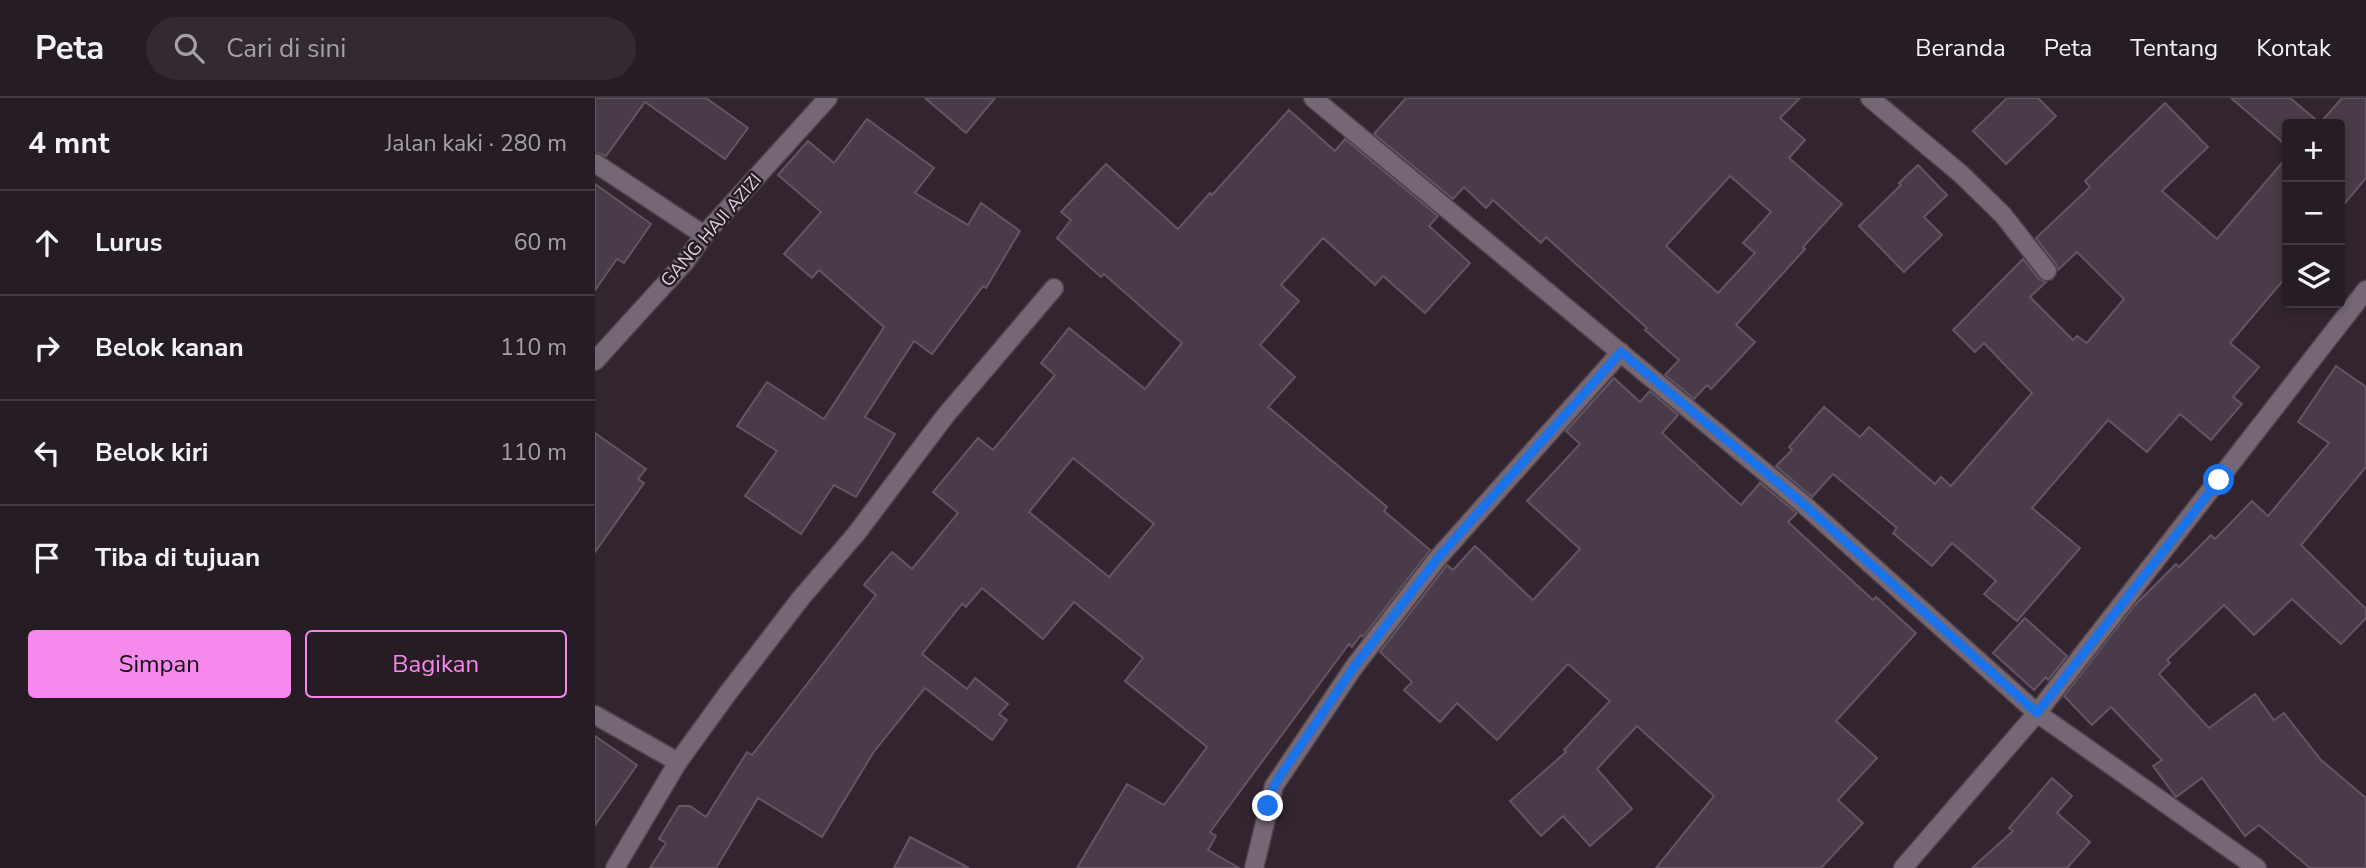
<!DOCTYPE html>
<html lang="id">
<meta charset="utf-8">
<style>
body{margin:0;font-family:"Nunito Sans",sans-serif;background:#322931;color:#f1f3f6}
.controls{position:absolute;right:21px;top:21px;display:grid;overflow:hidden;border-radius:7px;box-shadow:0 4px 10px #0003}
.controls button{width:63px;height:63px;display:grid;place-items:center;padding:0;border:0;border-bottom:2px solid #423a41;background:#261c24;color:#f1f3f6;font:35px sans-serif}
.stop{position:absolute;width:21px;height:21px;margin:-16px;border:5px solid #1a73e8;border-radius:50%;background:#fff}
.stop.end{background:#1a73e8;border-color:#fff;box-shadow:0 2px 7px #0008}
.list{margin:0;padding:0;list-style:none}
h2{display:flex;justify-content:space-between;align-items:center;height:91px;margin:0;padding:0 28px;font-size:30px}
h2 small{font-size:23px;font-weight:400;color:#a4a1a6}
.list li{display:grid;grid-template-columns:46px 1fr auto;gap:21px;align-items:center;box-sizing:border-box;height:105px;padding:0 28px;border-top:2px solid #423a41}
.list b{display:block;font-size:26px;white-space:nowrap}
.list em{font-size:23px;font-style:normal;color:#a4a1a6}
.actions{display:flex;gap:14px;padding:21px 28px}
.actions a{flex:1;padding:16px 0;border:2px solid #f788ec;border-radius:7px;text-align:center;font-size:24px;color:#f788ec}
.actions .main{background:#f788ec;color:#111}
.icon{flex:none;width:38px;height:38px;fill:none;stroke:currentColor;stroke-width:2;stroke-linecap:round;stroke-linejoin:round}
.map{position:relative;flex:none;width:1771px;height:770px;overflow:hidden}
header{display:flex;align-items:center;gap:42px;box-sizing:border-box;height:98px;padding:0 35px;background:#261c24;border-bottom:2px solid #423a41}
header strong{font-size:33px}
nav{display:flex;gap:38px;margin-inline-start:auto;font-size:24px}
.search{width:490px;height:63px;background:#322931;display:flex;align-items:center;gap:18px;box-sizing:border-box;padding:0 24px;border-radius:38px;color:#a4a1a6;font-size:26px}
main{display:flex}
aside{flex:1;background:#261c24}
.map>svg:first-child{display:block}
</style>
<header>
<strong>Peta</strong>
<div class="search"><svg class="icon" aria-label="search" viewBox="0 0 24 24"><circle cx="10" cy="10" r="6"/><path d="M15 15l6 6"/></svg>Cari di sini</div>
<nav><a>Beranda</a><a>Peta</a><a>Tentang</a><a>Kontak</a></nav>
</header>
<main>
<aside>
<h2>4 mnt<small>Jalan kaki · 280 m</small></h2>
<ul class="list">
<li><svg class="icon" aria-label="ahead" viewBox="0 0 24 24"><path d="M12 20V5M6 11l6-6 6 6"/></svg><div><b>Lurus</b></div><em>60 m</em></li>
<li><svg class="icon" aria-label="right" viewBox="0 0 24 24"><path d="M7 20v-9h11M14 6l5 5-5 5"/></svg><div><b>Belok kanan</b></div><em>110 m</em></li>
<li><svg class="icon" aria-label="left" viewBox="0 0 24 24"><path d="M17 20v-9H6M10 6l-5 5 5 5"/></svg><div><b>Belok kiri</b></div><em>110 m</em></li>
<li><svg class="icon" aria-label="arrive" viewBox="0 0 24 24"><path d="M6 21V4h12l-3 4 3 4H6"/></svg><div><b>Tiba di tujuan</b></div></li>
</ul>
<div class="actions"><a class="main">Simpan</a><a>Bagikan</a></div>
</aside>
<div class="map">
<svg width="1771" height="770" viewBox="0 0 1771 770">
<rect width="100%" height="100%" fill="#322530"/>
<g fill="#493b47" stroke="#635561" stroke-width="2" fill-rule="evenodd">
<path d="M0,0H111L153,30L130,61L50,4L11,58L0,54Z"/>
<path d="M330,0H400L371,35Z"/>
<path d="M811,0H1205L1185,20L1210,42L1194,60L1247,106L1208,149L1210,151L1141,227L1160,244L1116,291L1112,287L1099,301L1070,277L1084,262L1050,232L1052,230L951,139L946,145L898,102L891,110L869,89L858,101L779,36ZM1135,78L1176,114L1148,145L1160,155L1123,195L1071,148Z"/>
<path d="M1412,0H1443L1461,18L1411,66L1378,33Z"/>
<path d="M1636,0H1695L1725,25L1747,0H1771V80L1745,111V26H1692V48Z"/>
<path d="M1570,5L1613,49L1567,93L1622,141L1692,59V178L1635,245L1664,269L1638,299L1647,306L1616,342L1585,316L1552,354L1513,322L1437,410L1485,450L1422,523L1389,496L1401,483L1357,445L1337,468L1298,435L1302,430L1238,376L1217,399L1181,368L1197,352L1194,349L1229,309L1265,339L1274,329L1340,386L1346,379L1356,388L1437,295L1389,245L1380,254L1358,232L1428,161L1444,181L1451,184L1435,199L1478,242L1482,238L1492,245L1529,201L1482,154L1463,172L1461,166L1441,140L1495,89L1490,83Z"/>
<path d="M694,12L740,53L750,41L843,118L834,128L875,165L830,215L788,178L780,187L728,140L686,187L704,203L665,247L700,279L673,309L792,409L789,413L835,452L768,539L766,537L757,549L754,546L615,734L621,738L613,752L644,770H482L532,686L569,707L612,649L530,583L548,560L479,504L448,541L387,490L371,509L367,506L327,556L372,591L380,580L413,606L404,616L412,622L397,642L330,590L278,655L227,739L163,700L121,770H55L71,745L64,741L84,708H95L111,719L152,654L157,657L281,497L269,487L297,454L317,471L363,415L338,394L383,340L398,352L460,277L446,265L474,230L550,291L587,245L509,176L506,179L462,140L476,122L466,114L511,66L583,131L615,95L617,97ZM478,360L559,426L514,479L434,414Z"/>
<path d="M272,21L339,70L320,95L373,127L386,105L425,133L391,190L388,188L337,256L319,243L270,319L300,336L261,399L239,387L206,436L150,398L182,353L142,328L172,284L229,321L289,229L224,172L217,180L189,156L226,114L183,77L213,43L239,65Z"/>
<path d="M1323,67L1352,97L1329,119L1347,137L1309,174L1264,128L1306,87L1304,85Z"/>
<path d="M0,86L56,126L29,165L22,161L0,192Z"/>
<path d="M1741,268L1771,289V369L1706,447L1771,511V520L1746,546L1697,501L1659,537L1629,507L1572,562L1575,565L1564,576L1614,630L1660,596L1679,622L1689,615L1726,662L1771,700V770H1715L1664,727L1650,738L1607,680L1581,699L1558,668L1567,662L1516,609L1497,627L1469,598L1539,508L1581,466L1584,469L1616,437L1620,441L1657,403L1673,418L1734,345L1703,324Z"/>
<path d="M1019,280L1045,304L1055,293L1083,317L1067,335L1138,400L1146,407L1165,385L1202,415L1193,424L1278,502L1281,499L1321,535L1241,623L1282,660L1243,702L1268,725L1226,770H1061L1119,698L1042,628L1002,671L1037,711L995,748L968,718L946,738L915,703L971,654L969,652L1015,603L973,566L902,642L862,605L845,624L809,592L817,584L785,554L852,467L858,472L880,448L938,502L985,451L932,403L985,346L971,333Z"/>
<path d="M0,335L51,371L43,381L49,385L0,454Z"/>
<path d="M1430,520L1472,558L1453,582L1451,579L1439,592L1398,555Z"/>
<path d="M0,638L42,667L0,727Z"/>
<path d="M1457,680L1477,698L1462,715L1495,744L1472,770H1377L1418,733L1414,730Z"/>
<path d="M315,739L374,770H299Z"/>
</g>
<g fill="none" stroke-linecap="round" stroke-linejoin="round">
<defs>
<g id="minor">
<path d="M718,0L1206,404L1442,615L1771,192"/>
<path d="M1275,0L1366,76L1408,117L1452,173"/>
<path d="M0,65L109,137"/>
<path d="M0,263L90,164L109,137L233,0"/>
<path d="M0,617L83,664"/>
<path d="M20,770L83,664L133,595L206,500L261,436L351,317L459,190"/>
<path d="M659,770L679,688L759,569L842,461L1026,254"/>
<path d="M1308,770L1442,615L1662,770"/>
</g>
</defs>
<use href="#minor" stroke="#4d414b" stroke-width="21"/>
<use href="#minor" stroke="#766774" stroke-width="18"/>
</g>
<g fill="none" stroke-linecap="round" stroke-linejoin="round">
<path stroke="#1a73e8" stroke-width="9" d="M673,708L679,688L687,675L759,569L842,461L1026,254L1206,404L1442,615L1624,382"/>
</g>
<g text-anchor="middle" stroke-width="5" stroke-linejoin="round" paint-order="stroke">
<g font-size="18" fill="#ddd4dc" stroke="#281c27">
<text transform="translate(116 132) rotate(-49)" y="6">GANG HAJI AZIZI</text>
</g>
</g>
</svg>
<div class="controls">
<button>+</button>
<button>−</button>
<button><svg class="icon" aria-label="layers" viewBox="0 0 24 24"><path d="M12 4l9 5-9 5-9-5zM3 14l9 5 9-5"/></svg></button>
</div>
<div class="stop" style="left:1624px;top:382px"></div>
<div class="stop end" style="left:673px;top:708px"></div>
</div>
</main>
